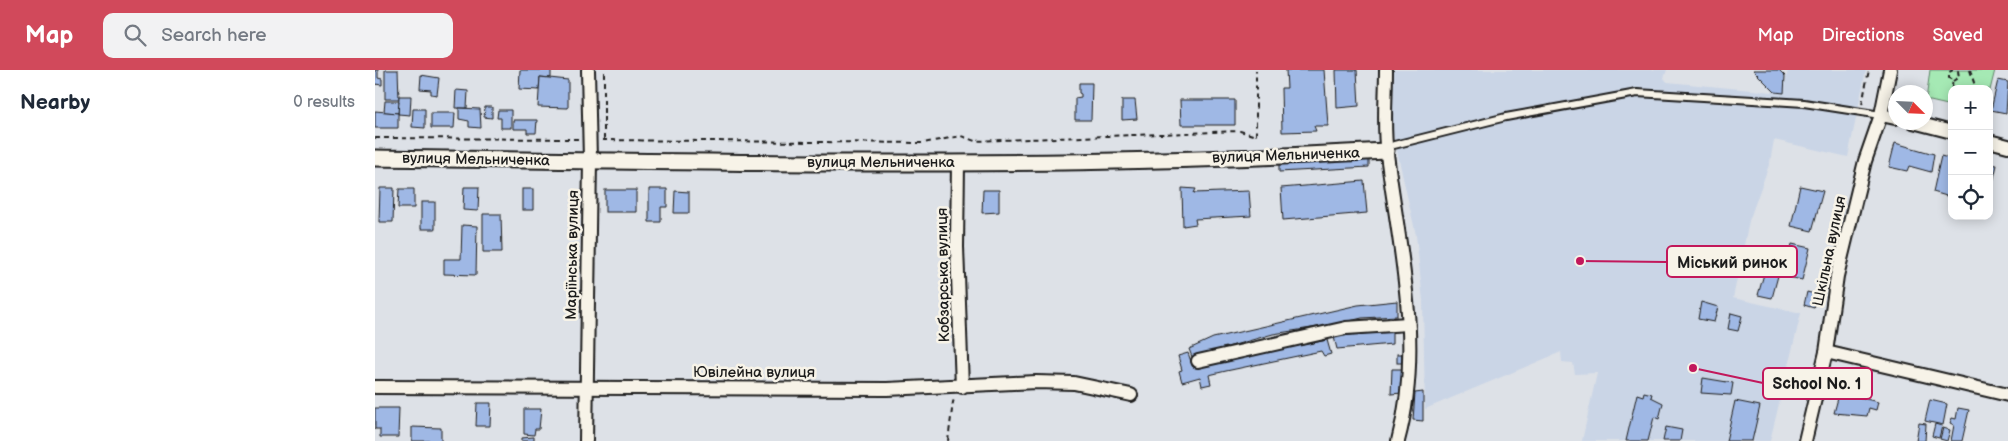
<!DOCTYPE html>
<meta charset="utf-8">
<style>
body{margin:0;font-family:"Balsamiq Sans",sans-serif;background:#f2f2f3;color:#1f2937}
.controls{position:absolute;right:15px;top:15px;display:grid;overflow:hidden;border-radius:10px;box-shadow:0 2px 12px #0003}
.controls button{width:45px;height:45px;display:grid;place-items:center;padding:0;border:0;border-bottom:1px solid #e0e1e3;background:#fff;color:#1f2937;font:25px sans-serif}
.compass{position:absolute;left:1513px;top:15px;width:45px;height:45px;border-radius:50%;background:#fff;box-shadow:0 2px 12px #0003;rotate:114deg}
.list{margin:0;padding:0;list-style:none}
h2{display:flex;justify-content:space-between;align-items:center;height:65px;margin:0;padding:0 20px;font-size:21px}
h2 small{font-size:16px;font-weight:400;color:#747a83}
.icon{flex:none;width:28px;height:28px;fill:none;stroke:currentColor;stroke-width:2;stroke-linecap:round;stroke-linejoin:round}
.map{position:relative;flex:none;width:1633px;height:371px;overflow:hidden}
header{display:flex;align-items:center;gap:30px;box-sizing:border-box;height:70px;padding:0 25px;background:#d1495b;color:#fff}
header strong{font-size:24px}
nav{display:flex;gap:28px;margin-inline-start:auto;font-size:18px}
.search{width:350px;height:45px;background:#f2f2f3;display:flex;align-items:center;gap:12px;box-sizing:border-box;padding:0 18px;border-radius:10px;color:#747a83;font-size:19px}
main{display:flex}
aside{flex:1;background:#fff}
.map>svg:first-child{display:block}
</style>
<header>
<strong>Map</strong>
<div class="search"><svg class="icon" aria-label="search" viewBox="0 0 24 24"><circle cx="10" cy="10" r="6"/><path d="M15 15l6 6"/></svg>Search here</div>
<nav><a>Map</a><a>Directions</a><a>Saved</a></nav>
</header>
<main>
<aside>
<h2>Nearby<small>0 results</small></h2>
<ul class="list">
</ul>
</aside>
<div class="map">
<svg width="1633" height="371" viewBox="0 0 1633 371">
<rect width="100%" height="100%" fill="#dde1e7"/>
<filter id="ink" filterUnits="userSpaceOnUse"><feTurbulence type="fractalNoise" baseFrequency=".02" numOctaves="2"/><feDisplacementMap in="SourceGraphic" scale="10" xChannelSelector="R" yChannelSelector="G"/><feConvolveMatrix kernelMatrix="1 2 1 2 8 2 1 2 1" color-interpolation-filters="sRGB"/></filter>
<g filter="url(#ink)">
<path fill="#cad5e6" d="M1019,0H1292L1289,8L1292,12L1408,23L1413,0H1491L1473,87L1399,70L1395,92L1374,151L1358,228L1426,243L1395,371H1207L1222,303L1200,304L1198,293L1187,292L1186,282L1050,339L1048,231L1041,165L1017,59Z"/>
<path fill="#a5e9b4" stroke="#608268" d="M1555,0H1620L1614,24V19H1577V36L1551,30Z"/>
<g fill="#9fb8e5" stroke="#1c1c1c">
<path d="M0,0H3V8L7,9V15L0,14Z"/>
<path d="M10,0H23L24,29H10Z"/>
<path d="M145,0H176V8L165,7L164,20L144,19Z"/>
<path d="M911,0H949L953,56H939L941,61L907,62L906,18H912Z"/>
<path d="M961,0H982L984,36L962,38Z"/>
<path d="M1378,0H1404L1410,6L1409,23L1400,22Z"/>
<path d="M46,5L64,8L62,25L56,24V20L45,19Z"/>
<path d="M165,7L193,10V38L163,37Z"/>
<path d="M1623,10L1633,12L1631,43L1616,40Z"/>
<path d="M704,13H717L716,50H700V28L706,27V24L704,23Z"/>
<path d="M81,20L93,21L92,38H80Z"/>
<path d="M24,26H36L35,45L23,44Z"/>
<path d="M747,30H760L762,49L747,50Z"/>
<path d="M805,30H860V55H806Z"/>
<path d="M10,31H24L23,43L9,42Z"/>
<path d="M110,37H117V48L109,47Z"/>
<path d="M84,38L105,39L106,58L94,57V51L84,49Z"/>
<path d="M38,39H50V58L37,57Z"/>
<path d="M123,40H136V58H126V48H122Z"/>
<path d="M0,41L23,43V58H0Z"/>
<path d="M56,43H80L79,58H56Z"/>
<path d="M138,50H162L161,63H152V59H138Z"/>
<path d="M1520,73L1559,84L1556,102L1534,96L1532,101L1514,97Z"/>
<path d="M1566,86L1577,89L1575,127L1558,122Z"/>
<path d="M994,89V97L904,102V93Z"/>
<path d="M1614,94L1622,95L1618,112L1614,111Z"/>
<path d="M989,111L992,143L908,150L906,118Z"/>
<path d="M1425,116L1448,121L1437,161L1416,156Z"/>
<path d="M89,117H104L103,141L88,140Z"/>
<path d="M5,118H19L18,152H4Z"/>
<path d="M807,118L821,119L819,123L874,121L876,146L820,149L821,154L808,156Z"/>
<path d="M24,119H39V138H23Z"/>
<rect x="147" y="119" width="11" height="21"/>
<path d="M274,119H292V137H286V152H274Z"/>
<rect x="230" y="120" width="31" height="22"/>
<path d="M608,120H624V142L607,143Z"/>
<path d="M300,121L314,122V143H299Z"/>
<rect x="46" y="132" width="14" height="27"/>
<path d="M108,144H126L127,182H108Z"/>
<path d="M87,155L102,156L101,205L69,204V189H86Z"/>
<path d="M1417,174L1435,178L1427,210L1409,206Z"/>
<path d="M1391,197L1404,202L1397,228L1383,225Z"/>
<path d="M1432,222L1443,225L1439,238L1429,235Z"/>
<path d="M1022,231V246L987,248L962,254L898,264L817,287L814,279L838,268L983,235Z"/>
<path d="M1326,232L1343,237L1339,252L1323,249Z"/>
<path d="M1356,243L1367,246L1363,261L1353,259Z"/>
<path d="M1017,260V274L962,279L959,267Z"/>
<path d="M952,270L956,284L949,286L946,281L851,301L834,305L836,314L827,316L825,307L807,312L804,301L807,300L803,286L813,283L818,297Z"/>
<rect x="1022" y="284" width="5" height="9"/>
<path d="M1017,299H1027V323L1016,324Z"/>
<path d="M1469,306L1487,310L1483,327L1503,332L1501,340L1494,338L1492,346L1459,343Z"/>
<path d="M1328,308L1358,313L1356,325L1326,323Z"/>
<path d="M1048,322V351L1038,350L1040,323Z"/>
<path d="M1269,322L1277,324L1276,327L1288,333L1284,349L1279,347L1273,371H1251L1262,324L1268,326Z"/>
<path d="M1555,330L1572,334L1568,355L1550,351Z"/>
<path d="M1360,331L1385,336L1377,371H1351Z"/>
<path d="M102,333H116L115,356H101Z"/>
<path d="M0,338H24L23,367H5V359H0Z"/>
<path d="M1583,338L1594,340L1587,371H1576L1579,355L1575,353L1577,348L1581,349Z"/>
<path d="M149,339H166L164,359H160L159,365L149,364Z"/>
<path d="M1544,353L1551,354L1550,371H1541Z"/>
<path d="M1560,354L1567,356L1564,368L1557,366Z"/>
<path d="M37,357L66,358V371H37Z"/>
<path d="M1291,357L1307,360L1305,371H1288Z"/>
<path d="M1568,358L1575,360L1572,371L1565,369Z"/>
<path d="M159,367V371H146V368Z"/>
</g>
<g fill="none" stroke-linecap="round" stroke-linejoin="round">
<defs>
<path id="service" d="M1019,75L1131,47L1262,23L1429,33L1506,45"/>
<g id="minor">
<path d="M1011,0C1011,27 1008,57 1012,84C1024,179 1049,275 1023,371"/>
<path d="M1506,45L1520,48"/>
<path d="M1538,52L1577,62"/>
<path d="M1614,71L1633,76"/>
<path d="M583,92L582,177L587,317"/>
<path d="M1451,282L1633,325"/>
<path d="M823,291L971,258L1033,254"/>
<path d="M0,317L512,319L661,312L699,313L756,325"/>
<path d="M211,371L215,90L213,0"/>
<path d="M1430,371L1451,282L1462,206L1490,91L1506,45L1515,0"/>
</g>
<path id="tertiary" d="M0,88C337,92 675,100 1011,81"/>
</defs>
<use href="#service" stroke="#1c1c1c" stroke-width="10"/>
<use href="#minor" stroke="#1c1c1c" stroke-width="16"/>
<use href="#tertiary" stroke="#1c1c1c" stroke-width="19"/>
<g stroke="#1c1c1c" stroke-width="2" stroke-dasharray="5 4" stroke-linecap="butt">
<path d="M1595,0L1601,19"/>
<path d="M1578,11L1584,7L1583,1L1579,0"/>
<path d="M1487,34L1494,0"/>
<path d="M1573,35L1578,11L1574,8V2L1578,0"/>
<path d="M0,68L203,69"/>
<path d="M227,70L548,73L586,66L600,71L865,61L881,66V0"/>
<path d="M229,70V0"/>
<path d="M573,371L578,332L580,328"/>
</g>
<use href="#service" stroke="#f7f3e8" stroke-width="6"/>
<use href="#minor" stroke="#f7f3e8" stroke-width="12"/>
<use href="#tertiary" stroke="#f7f3e8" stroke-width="15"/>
</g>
</g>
<g text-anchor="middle" stroke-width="5" stroke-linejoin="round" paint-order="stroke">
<g font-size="15" fill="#1c1c1c" stroke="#f7f3e8">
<text transform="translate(911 85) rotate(-2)" y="5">вулиця Мельниченка</text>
<text transform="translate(101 89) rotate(1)" y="5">вулиця Мельниченка</text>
<text x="506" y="97">вулиця Мельниченка</text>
<text transform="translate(1454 181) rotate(-78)" y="5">Шкільна вулиця</text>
<text transform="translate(197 185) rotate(-89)" y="5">Маріїнська вулиця</text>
<text transform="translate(568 205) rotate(-91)" y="5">Кобзарська вулиця</text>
<text x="379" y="307">Ювілейна вулиця</text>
</g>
</g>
<path fill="none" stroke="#c2185b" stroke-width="2" d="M1205 191L1292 192M1318 298L1388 313"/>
<g fill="#c2185b" stroke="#f7f3e8" stroke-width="2">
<circle cx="1205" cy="191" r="5"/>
<circle cx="1318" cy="298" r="5"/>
</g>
<g fill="#f7f3e8" stroke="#c2185b" stroke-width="2">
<rect x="1292" y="176" width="130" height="31" rx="5"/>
<rect x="1388" y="298" width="109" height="31" rx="5"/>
</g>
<g font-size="16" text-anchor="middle" font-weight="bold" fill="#1c1c1c">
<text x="1357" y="198">Міський ринок</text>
<text x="1442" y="319">School No. 1</text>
</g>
</svg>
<div class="controls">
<button>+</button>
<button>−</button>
<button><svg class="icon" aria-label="locate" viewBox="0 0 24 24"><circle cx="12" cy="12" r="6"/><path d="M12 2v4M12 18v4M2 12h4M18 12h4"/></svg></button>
</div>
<svg class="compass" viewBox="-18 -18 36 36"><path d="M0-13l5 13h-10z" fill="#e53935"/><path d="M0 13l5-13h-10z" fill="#747a83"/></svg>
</div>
</main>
